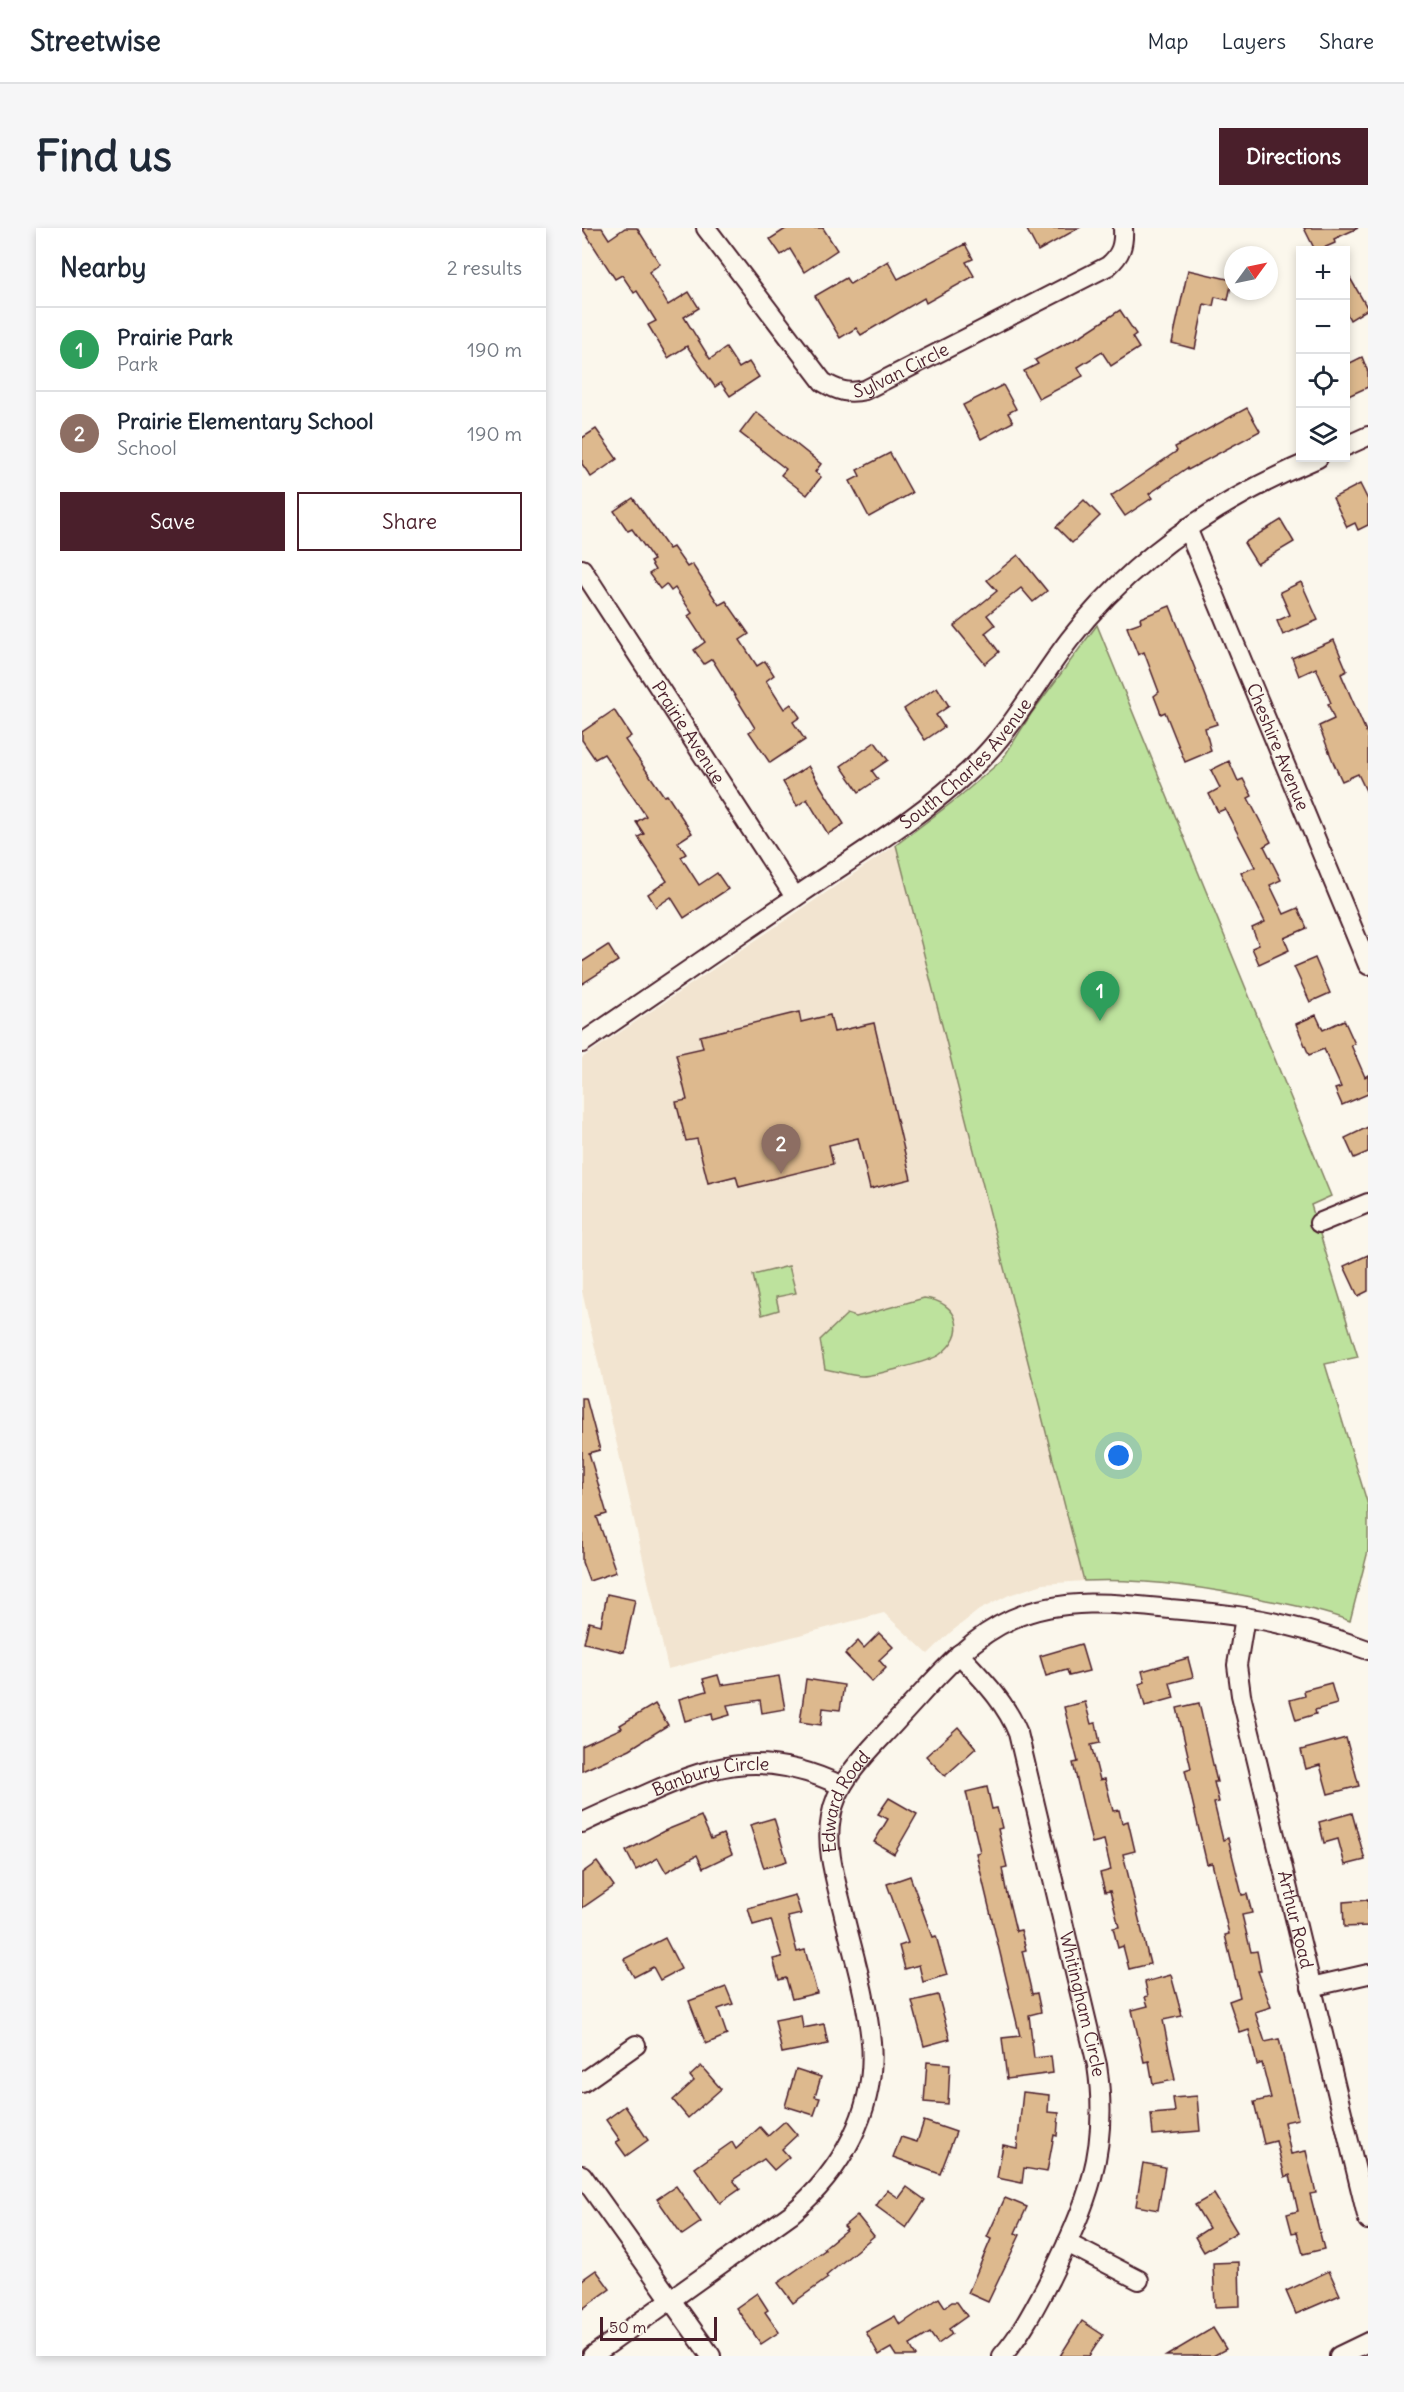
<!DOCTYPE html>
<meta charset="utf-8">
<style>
body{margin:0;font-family:Delius,sans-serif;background:#f6f6f7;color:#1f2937}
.controls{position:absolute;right:18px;top:18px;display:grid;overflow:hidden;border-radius:0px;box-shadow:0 3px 9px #0003}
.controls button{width:54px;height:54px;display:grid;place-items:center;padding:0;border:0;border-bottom:2px solid #e0e1e3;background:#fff;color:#1f2937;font:30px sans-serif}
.compass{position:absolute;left:642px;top:18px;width:54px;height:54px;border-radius:50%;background:#fff;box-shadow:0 3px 9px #0003;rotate:57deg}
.scale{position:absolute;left:18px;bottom:15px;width:117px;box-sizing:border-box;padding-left:6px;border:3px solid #4a1f2b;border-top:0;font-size:16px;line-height:21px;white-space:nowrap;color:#4a1f2b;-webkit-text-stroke:4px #fbf7ec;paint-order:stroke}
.you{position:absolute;left:537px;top:1228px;width:21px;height:21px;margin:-15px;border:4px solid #fff;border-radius:50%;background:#1a73e8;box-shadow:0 0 0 9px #1a73e833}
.badge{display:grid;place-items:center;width:39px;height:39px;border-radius:50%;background:#4a1f2b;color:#fff;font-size:20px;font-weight:700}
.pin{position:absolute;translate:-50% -50px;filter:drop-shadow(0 2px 3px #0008)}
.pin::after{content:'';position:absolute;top:32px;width:21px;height:18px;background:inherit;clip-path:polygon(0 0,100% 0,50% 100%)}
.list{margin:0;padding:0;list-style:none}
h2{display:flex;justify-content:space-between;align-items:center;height:78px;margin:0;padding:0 24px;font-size:26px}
h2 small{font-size:20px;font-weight:400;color:#747a83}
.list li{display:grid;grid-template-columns:39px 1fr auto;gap:18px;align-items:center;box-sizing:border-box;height:84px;padding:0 24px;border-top:2px solid #e0e1e3}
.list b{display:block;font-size:22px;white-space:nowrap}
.list p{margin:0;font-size:20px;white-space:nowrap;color:#747a83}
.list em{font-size:20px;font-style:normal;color:#747a83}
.actions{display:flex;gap:12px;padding:18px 24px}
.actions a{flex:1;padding:14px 0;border:2px solid #4a1f2b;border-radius:0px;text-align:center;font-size:21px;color:#4a1f2b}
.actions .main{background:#4a1f2b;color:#fff}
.icon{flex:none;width:33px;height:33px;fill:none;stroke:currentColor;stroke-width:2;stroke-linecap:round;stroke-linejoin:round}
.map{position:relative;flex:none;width:786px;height:2128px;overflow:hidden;border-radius:0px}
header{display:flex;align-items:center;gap:36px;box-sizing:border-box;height:84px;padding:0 30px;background:#fff;border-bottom:2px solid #e0e1e3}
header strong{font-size:28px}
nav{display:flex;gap:33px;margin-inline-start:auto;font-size:21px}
.intro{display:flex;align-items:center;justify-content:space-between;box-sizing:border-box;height:144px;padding:0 36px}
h1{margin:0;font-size:42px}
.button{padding:15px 27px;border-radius:0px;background:#4a1f2b;color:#fff;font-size:21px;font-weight:700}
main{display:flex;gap:36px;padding:0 36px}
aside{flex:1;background:#fff;border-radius:0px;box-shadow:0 3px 9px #0003}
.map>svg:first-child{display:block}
</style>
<header>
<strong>Streetwise</strong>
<nav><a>Map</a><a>Layers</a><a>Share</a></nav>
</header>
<div class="intro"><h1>Find us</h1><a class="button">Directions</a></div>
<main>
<aside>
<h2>Nearby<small>2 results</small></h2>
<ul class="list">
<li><span class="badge" style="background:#2e9e5b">1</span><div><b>Prairie Park</b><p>Park</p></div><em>190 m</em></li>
<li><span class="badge" style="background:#8d6e63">2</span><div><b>Prairie Elementary School</b><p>School</p></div><em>190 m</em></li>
</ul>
<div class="actions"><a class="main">Save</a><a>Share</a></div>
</aside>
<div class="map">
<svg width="786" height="2128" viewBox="0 0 786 2128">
<rect width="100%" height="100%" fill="#fbf7ec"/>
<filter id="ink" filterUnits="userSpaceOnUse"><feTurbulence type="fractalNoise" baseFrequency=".0167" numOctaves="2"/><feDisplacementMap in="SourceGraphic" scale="12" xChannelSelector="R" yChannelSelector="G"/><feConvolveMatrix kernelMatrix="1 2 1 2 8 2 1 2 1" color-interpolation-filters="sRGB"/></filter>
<g filter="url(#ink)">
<path fill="#f2e4d0" d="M314,617L502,1353L461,1356L427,1367L397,1382L369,1404L346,1426L302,1385L86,1441L0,1063V830Z"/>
<g fill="#bde29d" stroke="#848064" stroke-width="1.5">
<path d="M515,397L749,968L729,977L776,1129L743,1136L786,1277V1323L768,1393C741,1383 713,1377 684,1372C624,1359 563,1350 502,1353L314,617L377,569L420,532L449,486Z"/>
<path d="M207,1038L214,1065L194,1069L197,1082L180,1087L171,1047Z"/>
<path d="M342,1070C377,1074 387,1106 357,1127C348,1133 292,1148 280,1148C269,1148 255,1143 243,1141L238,1112L265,1086L274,1089Z"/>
</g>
<g fill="#ddb98e" stroke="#4a1f2b" stroke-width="1.5">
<path d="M0,0H20L27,11L43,0H55L78,36L67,44L86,77L107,64L117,80L102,89L128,131L144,120L157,140L167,134L177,149L148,168L139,155L133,159L105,118L86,130L66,97L74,93L55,63L52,65L40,47L33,51Z"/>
<path d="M205,0H241L255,22L222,44L208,21L199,27L188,11Z"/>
<path d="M444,0H497L456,23Z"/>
<path d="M722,0H776L752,11L753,15L737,22H733Z"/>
<path d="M383,16L391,31L384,34L392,48L344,75L342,70L279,107L274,100L258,110L233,68L264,50L268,56L306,33L316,51Z"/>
<path d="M606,42L650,52L646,72L633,69L631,78L622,76L613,121L590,115Z"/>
<path d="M764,43L786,81L768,92L764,84Z"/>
<path d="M538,82L554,106L550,109L557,120L529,138L520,124L496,139L501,148L457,171L442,143L456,136L453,132L500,107Z"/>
<path d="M780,129L786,144V159L764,169V137Z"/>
<path d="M421,157L434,181L426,185L431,194L399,211L381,177Z"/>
<path d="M665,180L678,203L606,242L605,240L567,266L570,270L543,288L529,268L595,223L593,219Z"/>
<path d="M174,184L239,236L233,244L239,249L225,267L199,247L204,241L158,205Z"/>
<path d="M14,201L35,231L9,249L0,236V210Z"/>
<path d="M308,225L330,265L287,289L268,253L278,248L275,242Z"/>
<path d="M778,256L786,272V297L776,302L773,295L765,299L751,270Z"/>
<path d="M51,270L87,321L91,319L105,339L110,336L137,377L144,373L167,406L158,412L175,438L183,433L192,447L184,453L202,481L209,476L218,489L211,494L223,512L188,535L167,504L173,500L130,431L122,436L112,422L123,414L106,388L110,385L93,360L89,363L84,356L78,361L67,346L73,342L68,334L72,332L50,301L46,303L32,283Z"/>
<path d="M502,272L518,288L490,315L474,299Z"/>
<path d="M699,292L712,314L675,336L662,315Z"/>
<path d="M436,327L465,363L451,374L439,360L405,387L413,397L403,405L417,424L403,436L372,398L415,363L405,352Z"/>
<path d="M719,354L736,392L701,407L695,393L708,387L698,364Z"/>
<path d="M588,378L635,496L623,500L629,523L603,534L583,484L579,486L572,468L577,464L562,424L556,427L545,399L559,394L558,390Z"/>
<path d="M752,412L765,443L759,446L786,508V567L776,546L760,553L752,536L737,498L752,491L746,476L749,475L734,440L717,448L710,430Z"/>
<path d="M355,459L367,478L354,487L362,499L343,512L322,481Z"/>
<path d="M32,482L49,508L43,512L82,568L85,567L110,605L96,614L104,626L99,629L117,657L135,645L146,661L102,690L89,669L74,679L66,666L85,653L56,609L62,606L54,594L64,588L22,526L13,531L0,512V504Z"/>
<path d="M293,514L306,532L290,543L296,551L277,564L259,538Z"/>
<path d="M647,533L656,553L661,551L670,568L666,570L689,614L682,618L699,652L688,657L702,686L716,680L725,700L702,710L707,722L677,736L670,720L677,717L670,700L683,694L659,645L673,639L643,581L636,584L627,566L638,560L629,542Z"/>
<path d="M226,538L262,596L246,606L225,571L215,578L201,554Z"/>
<path d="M26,717L36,733L0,756V734Z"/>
<path d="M733,730L748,765L728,774L712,739Z"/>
<path d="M217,784L219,794L248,787L252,804L292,795L329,951L288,961L276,910L247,917L251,936L157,959L154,948L126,955L115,911L104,913L94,874L105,872L94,826L121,820L118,808Z"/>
<path d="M734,787L741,802L762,792L773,816L769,817L783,849L786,847V866L760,877L753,861L759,859L742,821L727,827L714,796Z"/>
<path d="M786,899V924L772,930L763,910Z"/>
<path d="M786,1027V1063L776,1068L762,1038Z"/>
<path d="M0,1170H4L18,1222L7,1225L25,1286L15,1289L34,1344L7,1353L0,1334Z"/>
<path d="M25,1366L53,1372L42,1424L2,1415L7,1394L19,1397Z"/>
<path d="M297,1405L311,1419L297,1432L304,1440L290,1454L263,1426L276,1413L282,1420Z"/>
<path d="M499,1416L507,1443L487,1448L485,1442L464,1448L458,1428Z"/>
<path d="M606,1430L611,1449L588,1455L592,1470L563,1478L557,1456L563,1454L560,1443Z"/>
<path d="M136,1447L139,1457L197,1448L203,1481L180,1485L178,1472L145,1477L148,1487L131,1492L130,1485L103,1493L97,1471L125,1463L121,1451Z"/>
<path d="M224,1451L262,1457L258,1482L241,1480L239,1497L218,1494Z"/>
<path d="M749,1455L755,1476L733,1482L734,1486L714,1492L708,1472L723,1468L722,1462Z"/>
<path d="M503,1474L509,1496L514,1495L518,1515L509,1517L518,1552L523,1551L531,1583L537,1582L540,1595L546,1593L553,1623L541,1626L568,1736L547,1741L541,1718L536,1720L531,1700L537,1699L528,1663L523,1664L518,1645L529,1642L522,1612L510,1615L491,1535L496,1534L482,1479Z"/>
<path d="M617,1475L635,1554H632L637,1574L632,1575L641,1612L646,1610L660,1667L665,1666L670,1685L660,1687L669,1724L675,1723L679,1743H676L689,1779L673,1784L683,1814L697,1811L716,1891L702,1894L709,1926L724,1923L734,1965L728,1966L742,2021L721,2026L715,2004L710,2005L705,1986L716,1983L708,1947L703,1949L694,1913L682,1916L672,1874L689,1870L680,1835L675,1837L667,1802L658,1805L647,1773L658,1769L643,1707L647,1706L630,1635L625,1636L603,1542L609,1540L595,1480Z"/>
<path d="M73,1476L86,1497L48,1521L0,1543V1518L40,1500L38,1497Z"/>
<path d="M376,1499L394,1520L363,1548L344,1528Z"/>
<path d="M764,1510L777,1558L746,1566L738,1537L724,1541L719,1522Z"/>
<path d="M405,1559L410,1581L415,1580L420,1600L416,1601L425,1639L420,1640L424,1662L434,1703L439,1702L444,1722L440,1723L450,1766L455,1765L459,1784L447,1787L452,1830L469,1828L471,1845L425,1851L420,1810L438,1808L394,1625L398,1624L384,1564Z"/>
<path d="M307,1570L335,1586L312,1626L292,1614L306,1591L296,1586Z"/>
<path d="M770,1585L783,1632L763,1637L756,1611L742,1615L737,1594Z"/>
<path d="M119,1588L129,1611L141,1606L150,1626L121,1640L115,1627L84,1644L76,1630L54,1642L44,1623L82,1603Z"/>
<path d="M192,1590L205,1633L182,1640L168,1597Z"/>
<path d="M15,1634L32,1658L0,1680V1645Z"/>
<path d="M328,1648L350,1709L354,1708L365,1747L341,1754L337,1737L323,1741L317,1718L326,1715L305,1656Z"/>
<path d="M213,1667L219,1686L206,1689L215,1724L223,1722L235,1765L210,1771L204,1750L197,1752L191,1731L200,1729L189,1692L171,1697L166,1680Z"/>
<path d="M786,1672V1698L762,1699L761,1674Z"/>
<path d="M83,1710L99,1741L78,1752L71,1739L52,1749L42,1731Z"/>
<path d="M589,1747L600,1788L581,1792L593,1852L571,1856L567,1833L562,1834L550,1782L566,1778L563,1769L566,1768L563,1754Z"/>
<path d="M144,1759L151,1776L136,1781L145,1807L124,1816L107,1773Z"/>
<path d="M356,1767L368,1811L342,1818L330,1773Z"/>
<path d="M219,1787L221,1800L242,1796L246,1816L200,1825L193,1792Z"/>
<path d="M345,1834L368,1836L366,1876L342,1874Z"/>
<path d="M119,1838L139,1861L106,1890L91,1872L112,1853L108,1848Z"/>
<path d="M214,1841L239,1849L233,1869L238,1870L232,1887L203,1878Z"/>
<path d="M441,1864L467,1867L466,1884L477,1885L475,1908L472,1907L465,1944L442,1940L440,1955L415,1950L421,1917L435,1920Z"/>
<path d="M615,1868L618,1903L571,1907L569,1886L593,1884L591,1870Z"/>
<path d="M43,1878L66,1912L44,1928L34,1914L38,1912L24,1892Z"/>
<path d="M203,1893L215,1907L200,1921L207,1929L192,1942L182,1931L151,1952L158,1961L138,1975L113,1940L150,1914L154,1921L178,1899L186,1908Z"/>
<path d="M342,1893L374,1904L358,1946L311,1929L319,1909L335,1914Z"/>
<path d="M561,1935L583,1939L576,1982L554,1978Z"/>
<path d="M94,1958L119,1994L100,2007L75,1971Z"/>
<path d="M325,1959L343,1972L324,2000L294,1978L305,1962L317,1970Z"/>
<path d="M632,1966L655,2004L622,2024L613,2009L627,2000L613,1977Z"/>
<path d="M423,1970L445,1979L433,2005L438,2007L406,2074L386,2065L409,2011L405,2009Z"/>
<path d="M275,1987L292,2008L244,2048L246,2050L211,2075L196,2055L243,2022L242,2020L265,2001L262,1998Z"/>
<path d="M657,2034L658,2078L633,2079L631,2035Z"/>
<path d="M14,2042L28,2061L0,2081V2052Z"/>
<path d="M747,2043L758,2067L714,2086L704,2063Z"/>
<path d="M175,2065L186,2082L183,2084L197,2104L179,2116L154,2080Z"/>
<path d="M357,2070L363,2079L370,2074H375L385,2088L367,2101L370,2106L356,2116L348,2105L328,2117L334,2128H314L309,2120L297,2127L284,2104L313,2088L318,2097Z"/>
<path d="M500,2093L521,2107L507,2128H478Z"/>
<path d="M631,2100L644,2121L631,2128H584Z"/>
</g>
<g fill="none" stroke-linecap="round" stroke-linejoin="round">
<defs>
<g id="minor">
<path id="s1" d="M124,0L241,154C256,163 266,166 283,162L526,38C539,27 542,17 541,0"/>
<path d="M764,218L786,208"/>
<path id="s2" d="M605,300L786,737"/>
<path id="s3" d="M0,341L213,669"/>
<path id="s4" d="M0,815C73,765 147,714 221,664C278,625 340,588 390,540C430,503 455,454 488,411C552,328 640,270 736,230"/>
<path d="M737,995L786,975"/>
<path id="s5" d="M663,1389L655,1437L659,1467L786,1992"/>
<path id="s6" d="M377,1426C400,1451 423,1473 436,1505L515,1837C528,1924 505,1975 468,2051C453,2079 441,2104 420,2128"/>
<path id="s7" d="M0,1595C22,1584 45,1575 67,1565C138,1533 187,1523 260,1558"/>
<path d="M729,1759L786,1746"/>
<path d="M0,1855L54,1817"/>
<path d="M0,1947L129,2128"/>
<path d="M485,2015L557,2052"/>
<path id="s8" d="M10,2128L209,1986C259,1944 295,1881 289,1814C285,1770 271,1726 261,1683C254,1653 243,1620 249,1589C255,1549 293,1518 318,1489C352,1453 383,1412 430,1391C480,1369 535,1375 588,1381C612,1383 637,1385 662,1389C703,1395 747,1408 786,1422"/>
<path d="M757,2128L786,2114"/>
</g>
</defs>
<use href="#minor" stroke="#4a1f2b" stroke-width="22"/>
<use href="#minor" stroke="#fbf7ec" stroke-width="18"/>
</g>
</g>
<g text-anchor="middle" stroke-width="5" stroke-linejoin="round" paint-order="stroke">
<g font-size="18" fill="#4a1f2b" stroke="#fbf7ec">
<text dy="6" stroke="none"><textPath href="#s1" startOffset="278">Sylvan Circle</textPath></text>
<text dy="6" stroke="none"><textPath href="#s3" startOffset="195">Prairie Avenue</textPath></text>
<text dy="6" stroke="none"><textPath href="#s2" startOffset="237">Cheshire Avenue</textPath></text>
<text dy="6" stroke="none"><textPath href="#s4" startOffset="476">South Charles Avenue</textPath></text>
<text dy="6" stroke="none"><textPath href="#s7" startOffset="138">Banbury Circle</textPath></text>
<text dy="6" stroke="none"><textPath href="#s8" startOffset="690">Edward Road</textPath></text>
<text dy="6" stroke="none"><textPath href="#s5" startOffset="310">Arthur Road</textPath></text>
<text dy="6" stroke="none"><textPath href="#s6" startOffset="378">Whitingham Circle</textPath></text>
</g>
</g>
</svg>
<div class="controls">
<button>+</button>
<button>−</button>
<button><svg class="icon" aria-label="locate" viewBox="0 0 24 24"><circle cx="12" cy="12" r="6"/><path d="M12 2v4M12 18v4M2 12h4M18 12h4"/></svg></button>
<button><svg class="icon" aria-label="layers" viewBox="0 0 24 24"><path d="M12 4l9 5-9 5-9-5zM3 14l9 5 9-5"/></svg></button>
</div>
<svg class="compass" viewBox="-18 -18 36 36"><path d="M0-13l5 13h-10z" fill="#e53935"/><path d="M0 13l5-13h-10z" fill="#747a83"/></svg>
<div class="scale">50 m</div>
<div class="you"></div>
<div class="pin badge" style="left:518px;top:793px;background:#2e9e5b">1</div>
<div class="pin badge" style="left:199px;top:946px;background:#8d6e63">2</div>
</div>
</main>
